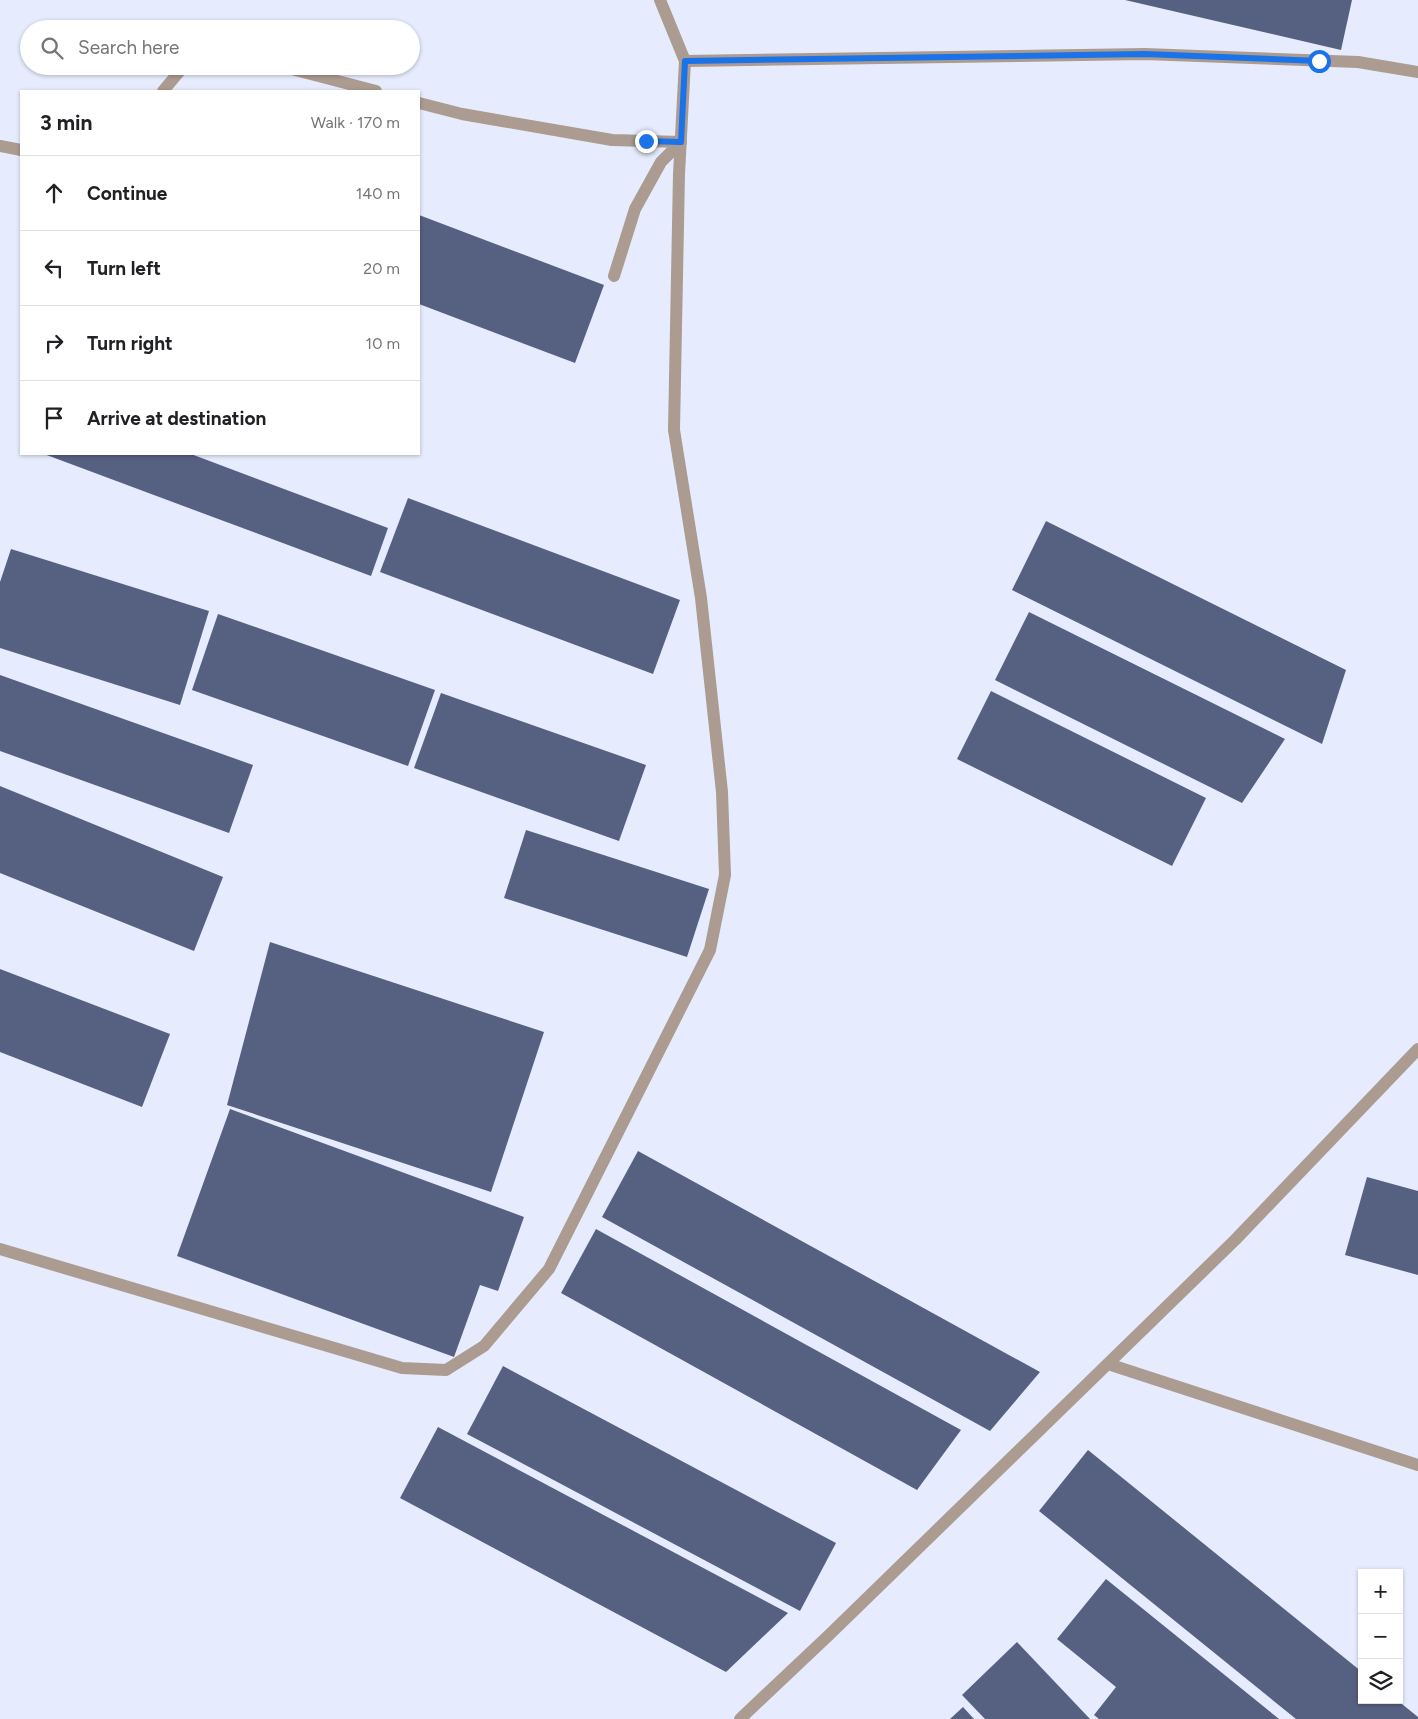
<!DOCTYPE html>
<meta charset="utf-8">
<style>
body{margin:0;font-family:Figtree,sans-serif;background:#f2f2f2;color:#202124}
.controls{position:absolute;right:15px;bottom:15px;display:grid;overflow:hidden;border-radius:0px;box-shadow:0 1px 4px #0004}
.controls button{width:45px;height:45px;display:grid;place-items:center;padding:0;border:0;border-bottom:1px solid #e0e0e0;background:#fff;color:#202124;font:25px sans-serif}
.stop{position:absolute;width:15px;height:15px;margin:-11px;border:4px solid #1a73e8;border-radius:50%;background:#fff}
.stop.end{background:#1a73e8;border-color:#fff;box-shadow:0 1px 5px #0008}
.list{margin:0;padding:0;list-style:none}
h2{display:flex;justify-content:space-between;align-items:center;height:65px;margin:0;padding:0 20px;font-size:21px}
h2 small{font-size:16px;font-weight:400;color:#757577}
.list li{display:grid;grid-template-columns:32px 1fr auto;gap:15px;align-items:center;box-sizing:border-box;height:75px;padding:0 20px;border-top:1px solid #e0e0e0}
.list b{display:block;font-size:19px;white-space:nowrap}
.list em{font-size:16px;font-style:normal;color:#757577}
.icon{flex:none;width:28px;height:28px;fill:none;stroke:currentColor;stroke-width:2;stroke-linecap:round;stroke-linejoin:round}
.map{position:relative;flex:none;width:1418px;height:1719px;overflow:hidden}
.search{position:absolute;background:#fff;box-shadow:0 1px 4px #0004;left:20px;top:20px;width:400px;height:55px;display:flex;align-items:center;gap:12px;box-sizing:border-box;padding:0 18px;border-radius:28px;color:#757577;font-size:19px}
.panel{position:absolute;background:#fff;box-shadow:0 1px 4px #0004;left:20px;top:90px;width:400px;height:365px;border-radius:0px}
.map>svg:first-child{display:block}
</style>
<div class="map">
<svg width="1418" height="1719" viewBox="0 0 1418 1719">
<rect width="100%" height="100%" fill="#e6ecfd"/>
<g fill="#566081">
<path d="M1125,0H1352L1341,50Z"/>
<path d="M419,215L604,285L575,363L419,304Z"/>
<path d="M44,454H191L388,528L371,576Z"/>
<path d="M408,498L680,600L653,674L380,572Z"/>
<path d="M1046,521L1346,670L1322,744L1012,590Z"/>
<path d="M11,549L209,611L180,705L0,648V582Z"/>
<path d="M1029,612L1285,739L1242,803L995,680Z"/>
<path d="M218,614L435,690L408,766L192,690Z"/>
<path d="M0,675L253,765L229,833L0,751Z"/>
<path d="M991,691L1206,798L1172,866L957,759Z"/>
<path d="M441,693L646,765L619,841L414,768Z"/>
<path d="M0,786L223,877L194,951L0,873Z"/>
<path d="M526,830L709,889L687,957L504,898Z"/>
<path d="M270,942L544,1032L491,1192L227,1105Z"/>
<path d="M0,969L170,1034L142,1107L0,1052Z"/>
<path d="M230,1109L524,1217L498,1291L480,1285L454,1357L177,1256Z"/>
<path d="M638,1151L1040,1372L990,1431L602,1217Z"/>
<path d="M1367,1177L1418,1191V1275L1345,1255Z"/>
<path d="M596,1229L961,1430L917,1490L561,1293Z"/>
<path d="M503,1366L836,1543L800,1611L467,1434Z"/>
<path d="M438,1427L788,1613L726,1672L400,1498Z"/>
<path d="M1088,1450L1362,1672V1700H1397L1418,1717V1719H1296L1039,1511Z"/>
<path d="M1106,1579L1279,1719H1099L1094,1715L1116,1687L1057,1639Z"/>
<path d="M1017,1642L1090,1719H985L962,1695Z"/>
<path d="M963,1707L974,1719H950Z"/>
</g>
<g fill="none" stroke-linecap="round" stroke-linejoin="round">
<g stroke="#ab9b90" stroke-width="12">
<path d="M660,0L685,61L1145,54L1358,62L1418,72"/>
<path d="M280,66L376,91"/>
<path d="M163,91L184,66"/>
<path d="M419,103L462,114L612,140L681,142L661,162L635,209L614,276"/>
<path d="M0,146L21,150"/>
<path d="M0,1249L402,1368L446,1370L484,1346L549,1269L710,950L725,875L722,792L701,598L674,430L679,174L685,61"/>
<path d="M1108,1364L1418,1465"/>
<path d="M740,1719L829,1635L1235,1240L1418,1049"/>
</g>
</g>
<g fill="none" stroke-linecap="round" stroke-linejoin="round">
<path stroke="#1a73e8" stroke-width="6" d="M646,141L681,142L685,61L1145,54L1319,61"/>
</g>
</svg>
<div class="controls">
<button>+</button>
<button>−</button>
<button><svg class="icon" aria-label="layers" viewBox="0 0 24 24"><path d="M12 4l9 5-9 5-9-5zM3 14l9 5 9-5"/></svg></button>
</div>
<div class="stop" style="left:1319px;top:61px"></div>
<div class="stop end" style="left:646px;top:141px"></div>
<div class="search"><svg class="icon" aria-label="search" viewBox="0 0 24 24"><circle cx="10" cy="10" r="6"/><path d="M15 15l6 6"/></svg>Search here</div>
<section class="panel">
<h2>3 min<small>Walk · 170 m</small></h2>
<ul class="list">
<li><svg class="icon" aria-label="ahead" viewBox="0 0 24 24"><path d="M12 20V5M6 11l6-6 6 6"/></svg><div><b>Continue</b></div><em>140 m</em></li>
<li><svg class="icon" aria-label="left" viewBox="0 0 24 24"><path d="M17 20v-9H6M10 6l-5 5 5 5"/></svg><div><b>Turn left</b></div><em>20 m</em></li>
<li><svg class="icon" aria-label="right" viewBox="0 0 24 24"><path d="M7 20v-9h11M14 6l5 5-5 5"/></svg><div><b>Turn right</b></div><em>10 m</em></li>
<li><svg class="icon" aria-label="arrive" viewBox="0 0 24 24"><path d="M6 21V4h12l-3 4 3 4H6"/></svg><div><b>Arrive at destination</b></div></li>
</ul>
</section>
</div>
